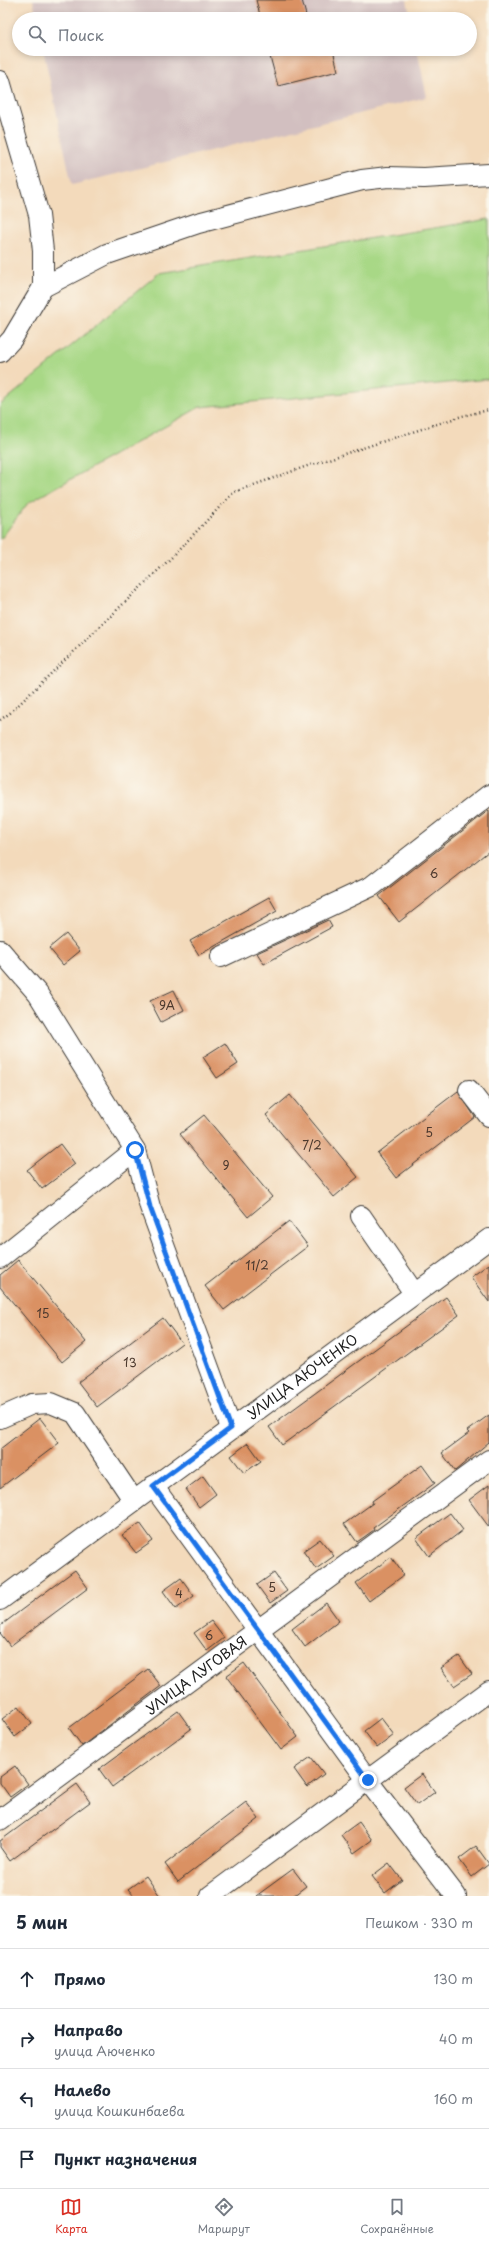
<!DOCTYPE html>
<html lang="ru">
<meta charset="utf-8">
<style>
body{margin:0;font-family:"Playpen Sans",sans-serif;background:#f2f2f3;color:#1f2937}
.stop{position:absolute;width:12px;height:12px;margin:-9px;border:3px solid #1a73e8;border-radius:50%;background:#fff}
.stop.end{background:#1a73e8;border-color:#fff;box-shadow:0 1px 4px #0008}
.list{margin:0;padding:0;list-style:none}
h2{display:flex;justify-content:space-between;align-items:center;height:52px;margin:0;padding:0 16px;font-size:17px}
h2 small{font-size:13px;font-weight:400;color:#747a83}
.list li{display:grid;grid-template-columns:26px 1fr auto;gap:12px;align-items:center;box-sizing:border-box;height:60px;padding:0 16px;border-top:1px solid #e0e1e3}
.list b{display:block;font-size:15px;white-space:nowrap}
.list p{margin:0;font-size:13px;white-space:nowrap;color:#747a83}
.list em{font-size:13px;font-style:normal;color:#747a83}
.icon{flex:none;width:22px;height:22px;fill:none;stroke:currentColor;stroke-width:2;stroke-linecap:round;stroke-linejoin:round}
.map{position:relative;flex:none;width:489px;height:1896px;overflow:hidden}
.search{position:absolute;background:#fff;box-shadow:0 2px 6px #0003;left:12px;right:12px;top:12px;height:44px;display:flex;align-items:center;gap:10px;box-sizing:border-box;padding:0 14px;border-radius:22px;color:#747a83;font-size:15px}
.sheet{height:292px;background:#fff}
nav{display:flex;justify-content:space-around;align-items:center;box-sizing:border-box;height:56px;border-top:1px solid #e0e1e3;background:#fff;font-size:11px;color:#747a83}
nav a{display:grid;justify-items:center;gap:2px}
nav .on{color:#d93025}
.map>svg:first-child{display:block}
</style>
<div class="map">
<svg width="489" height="1896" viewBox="0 0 489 1896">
<rect width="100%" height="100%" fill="#fbf7ec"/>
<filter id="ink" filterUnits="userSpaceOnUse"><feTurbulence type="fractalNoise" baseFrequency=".025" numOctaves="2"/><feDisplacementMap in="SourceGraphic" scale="8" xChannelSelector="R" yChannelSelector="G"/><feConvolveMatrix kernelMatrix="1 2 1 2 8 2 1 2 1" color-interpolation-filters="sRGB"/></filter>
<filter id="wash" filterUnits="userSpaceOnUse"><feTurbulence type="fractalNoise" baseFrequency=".012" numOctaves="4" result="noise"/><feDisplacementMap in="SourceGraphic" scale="16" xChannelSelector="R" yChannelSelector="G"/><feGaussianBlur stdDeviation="0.9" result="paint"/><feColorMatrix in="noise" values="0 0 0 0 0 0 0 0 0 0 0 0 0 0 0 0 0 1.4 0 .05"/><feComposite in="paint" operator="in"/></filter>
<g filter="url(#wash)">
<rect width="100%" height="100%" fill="#f3dabb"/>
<g fill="#d2bfc0">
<path d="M33,0H407L411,19H37Z"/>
<path d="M43,49H417L427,97L72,185Z"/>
</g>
<path fill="#a8d886" stroke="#627a51" d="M489,219V379L200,407L28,503L0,540V405L159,273Z"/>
<g id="blocks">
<g fill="#da9164">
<path d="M256,0H302L307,19H261Z"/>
<path d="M268,49H314L316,54L333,50L338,71L278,86Z"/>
<path d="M489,810V851L399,922L379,896Z"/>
<path d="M269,897L277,911L199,955L190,941Z"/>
<path d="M328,920L332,927L264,964L257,953Z"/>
<path d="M66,934L80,951L63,965L49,948Z"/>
<path d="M174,990L184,1010L161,1022L150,1001Z"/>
<path d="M225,1043L238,1064L217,1078L203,1057Z"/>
<path d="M458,1091L475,1117L396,1178L377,1153Z"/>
<path d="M290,1095L358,1177L334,1197L266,1115Z"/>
<path d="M204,1115L272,1197L248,1217L180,1134Z"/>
<path d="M60,1144L75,1164L42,1189L27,1170Z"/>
<path d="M289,1221L308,1246L224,1310L205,1286Z"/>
<path d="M18,1260L86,1342L62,1362L0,1287V1275Z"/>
<path d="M489,1264V1302L471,1277Z"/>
<path d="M446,1297L459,1315L282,1445L269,1427Z"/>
<path d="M163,1318L182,1343L97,1407L78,1382Z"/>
<path d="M489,1415V1442L455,1471L442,1453L469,1433L467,1431Z"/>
<path d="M40,1418L59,1443L0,1488V1449Z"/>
<path d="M248,1443L261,1461L244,1473L231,1456Z"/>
<path d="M422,1465L435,1483L373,1528L374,1530L357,1542L344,1524L373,1503L372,1501Z"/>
<path d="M203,1476L216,1494L199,1507L186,1489Z"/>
<path d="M489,1485V1527L469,1500Z"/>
<path d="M450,1513L463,1530L429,1556L416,1538Z"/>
<path d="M140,1523L153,1541L136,1553L122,1535Z"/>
<path d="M320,1539L334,1556L316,1569L303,1551Z"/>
<path d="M391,1557L404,1575L369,1601L356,1583Z"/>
<path d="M75,1570L88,1588L10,1646L0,1633V1626Z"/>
<path d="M274,1573L287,1591L270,1603L257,1585Z"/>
<path d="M181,1578L194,1596L176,1609L163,1591Z"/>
<path d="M326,1603L339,1621L305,1647L292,1629Z"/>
<path d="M211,1621L224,1638L207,1651L194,1633Z"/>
<path d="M459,1656L472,1674L454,1686L441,1668Z"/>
<path d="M244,1663L298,1737L281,1750L226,1676Z"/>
<path d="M148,1669L161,1686L82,1746L69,1728Z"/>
<path d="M19,1706L32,1724L15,1737L2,1719Z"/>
<path d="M178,1711L191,1729L112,1787L99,1769Z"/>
<path d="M381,1718L394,1735L377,1748L364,1731Z"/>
<path d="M311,1757L324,1774L307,1787L294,1769Z"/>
<path d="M15,1766L28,1784L10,1797L0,1783V1777Z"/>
<path d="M422,1774L435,1792L417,1805L404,1787Z"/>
<path d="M77,1784L90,1802L10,1861L0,1847V1841Z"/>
<path d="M246,1802L259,1819L178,1882L165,1864Z"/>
<path d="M359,1822L372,1840L354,1853L341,1835Z"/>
<path d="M476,1846L489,1864L472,1877L459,1859Z"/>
<path d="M389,1863L402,1880L385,1893L372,1876Z"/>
<path d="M293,1869L306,1886L293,1896H256Z"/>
<path d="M146,1876L160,1896H134L128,1889Z"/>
</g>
</g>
</g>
<g filter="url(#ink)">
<use href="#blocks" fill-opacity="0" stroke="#3c3834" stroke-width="1"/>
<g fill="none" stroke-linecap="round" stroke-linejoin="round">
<defs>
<g id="minor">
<path d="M0,81L39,215L43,251V287L12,339L0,352"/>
<path d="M43,287L107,254L198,223L362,180L388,177L424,178L489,174"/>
<path d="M0,950L38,994L135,1150L150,1207L231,1428"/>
<path d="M221,957L372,886L489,795"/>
<path d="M469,1090L489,1116"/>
<path d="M361,1216L414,1293"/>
<path d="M0,1258L135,1150"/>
<path d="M0,1418L32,1404L51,1403L75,1413L134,1501"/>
<path d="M153,1486L368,1781L456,1896"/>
<path id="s1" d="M0,1600L489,1239"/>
<path id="s2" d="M0,1820L489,1460"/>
<path d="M210,1896L489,1691"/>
</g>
</defs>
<use href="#minor" stroke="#3c3834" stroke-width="22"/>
<path stroke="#3c3834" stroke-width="2.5" stroke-dasharray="1 3" stroke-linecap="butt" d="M0,720L10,713L173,556L234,492L313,464L462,416L489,410"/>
<use href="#minor" stroke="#fff" stroke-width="20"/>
</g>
</g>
<g fill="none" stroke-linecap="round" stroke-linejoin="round" filter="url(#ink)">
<path stroke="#1a73e8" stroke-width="5" d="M135,1150L150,1207L231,1428L153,1486L368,1780"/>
</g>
<g text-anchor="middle" stroke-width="3" stroke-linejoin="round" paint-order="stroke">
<g font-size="12" fill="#4c392e">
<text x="434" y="878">6</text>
<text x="167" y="1010">9А</text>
<text x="429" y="1137">5</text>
<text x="312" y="1150">7/2</text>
<text x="226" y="1170">9</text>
<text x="257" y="1270">11/2</text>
<text x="43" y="1318">15</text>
<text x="130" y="1367">13</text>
<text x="272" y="1592">5</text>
<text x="179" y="1598">4</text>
<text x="209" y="1640">6</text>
</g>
<g font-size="14" fill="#1c1c1c" stroke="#fbf7ec">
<text dy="5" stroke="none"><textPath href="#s1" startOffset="376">УЛИЦА АЮЧЕНКО</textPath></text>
<text dy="5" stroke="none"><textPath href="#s2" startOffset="244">УЛИЦА ЛУГОВАЯ</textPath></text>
</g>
</g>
</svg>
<div class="stop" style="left:135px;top:1150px"></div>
<div class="stop end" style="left:368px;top:1780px"></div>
<div class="search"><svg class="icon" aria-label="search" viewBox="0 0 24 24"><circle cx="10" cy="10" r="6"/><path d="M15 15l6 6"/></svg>Поиск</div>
</div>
<section class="sheet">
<h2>5 мин<small>Пешком · 330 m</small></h2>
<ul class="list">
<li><svg class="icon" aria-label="ahead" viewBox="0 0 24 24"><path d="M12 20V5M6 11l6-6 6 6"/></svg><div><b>Прямо</b></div><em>130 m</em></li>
<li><svg class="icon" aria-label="right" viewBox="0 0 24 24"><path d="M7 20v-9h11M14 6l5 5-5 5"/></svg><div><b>Направо</b><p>улица Аюченко</p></div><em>40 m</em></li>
<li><svg class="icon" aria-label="left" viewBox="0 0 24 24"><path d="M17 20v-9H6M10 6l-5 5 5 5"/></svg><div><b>Налево</b><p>улица Кошкинбаева</p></div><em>160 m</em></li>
<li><svg class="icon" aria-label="arrive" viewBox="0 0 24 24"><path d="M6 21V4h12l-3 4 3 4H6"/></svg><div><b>Пункт назначения</b></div></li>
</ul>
</section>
<nav>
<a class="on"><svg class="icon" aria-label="map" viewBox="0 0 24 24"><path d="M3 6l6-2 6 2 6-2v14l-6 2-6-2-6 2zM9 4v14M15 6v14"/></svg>Карта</a>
<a><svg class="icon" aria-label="directions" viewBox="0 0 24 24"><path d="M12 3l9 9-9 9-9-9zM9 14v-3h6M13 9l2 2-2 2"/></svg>Маршрут</a>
<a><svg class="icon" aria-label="saved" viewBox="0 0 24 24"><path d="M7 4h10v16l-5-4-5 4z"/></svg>Сохранённые</a>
</nav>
